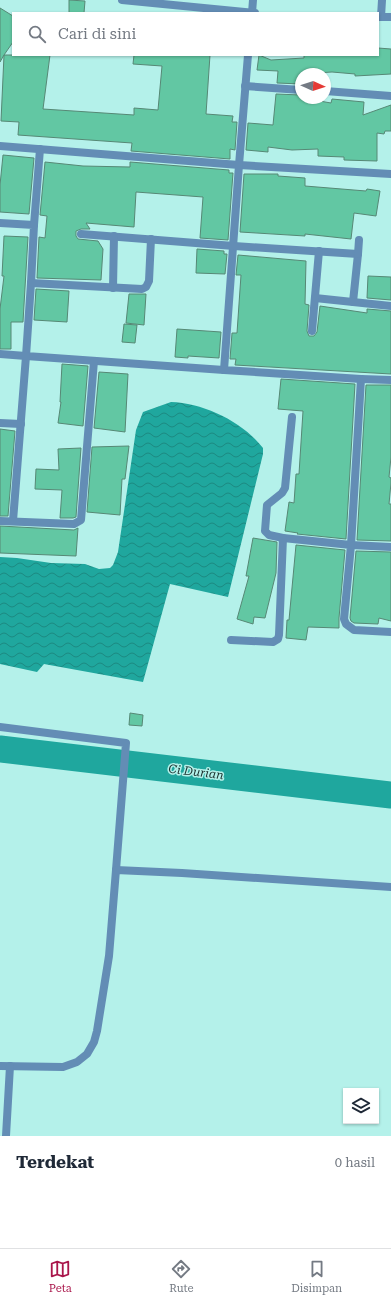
<!DOCTYPE html>
<html lang="id">
<style>
body{margin:0;font-family:"Roboto Serif",serif;background:#f6f6f7;color:#1f2937}
.controls{position:absolute;right:12px;bottom:12px;display:grid;overflow:hidden;border-radius:0px;box-shadow:0 1px 3px #0004}
.controls button{width:36px;height:36px;display:grid;place-items:center;padding:0;border:0;border-bottom:1px solid #e0e1e3;background:#fff;color:#1f2937;font:20px sans-serif}
.compass{position:absolute;left:295px;top:68px;width:36px;height:36px;border-radius:50%;background:#fff;box-shadow:0 1px 3px #0004;rotate:93deg}
.list{margin:0;padding:0;list-style:none}
h2{display:flex;justify-content:space-between;align-items:center;height:52px;margin:0;padding:0 16px;font-size:17px}
h2 small{font-size:13px;font-weight:400;color:#747a83}
.icon{flex:none;width:22px;height:22px;fill:none;stroke:currentColor;stroke-width:2;stroke-linecap:round;stroke-linejoin:round}
.map{position:relative;flex:none;width:391px;height:1136px;overflow:hidden}
.search{position:absolute;background:#fff;box-shadow:0 1px 3px #0004;left:12px;right:12px;top:12px;height:44px;display:flex;align-items:center;gap:10px;box-sizing:border-box;padding:0 14px;border-radius:0px;color:#747a83;font-size:15px}
.sheet{height:112px;background:#fff}
nav{display:flex;justify-content:space-around;align-items:center;box-sizing:border-box;height:56px;border-top:1px solid #e0e1e3;background:#fff;font-size:11px;color:#747a83}
nav a{display:grid;justify-items:center;gap:2px}
nav .on{color:#a9154a}
.map>svg:first-child{display:block}
</style>
<div class="map">
<svg width="391" height="1136" viewBox="0 0 391 1136">
<defs>
<pattern id="water-waves" width="16" height="10" patternUnits="userSpaceOnUse"><rect width="16" height="10" fill="#1fa79e"/><path d="M0 5q4-4 8 0t8 0" fill="none" stroke="#1b8982"/></pattern>
</defs>
<rect width="100%" height="100%" fill="#b4f1ea"/>
<path fill="url(#water-waves)" d="M171,402C204,403 243,422 263,448V454L228,597L170,584L143,682L44,664L37,672L0,664V557L17,558L51,563L85,564L99,569L110,568L113,565L118,552L136,430L143,412Z"/>
<g fill="none" stroke-linecap="round" stroke-linejoin="round">
<path stroke="#1fa79e" stroke-width="27" d="M0,749L391,795"/>
</g>
<g fill="#62c7a3" stroke="#568875">
<path d="M69,0L85,1L84,13H69Z"/>
<path d="M0,8L13,16V42L4,55H50L43,109L134,115V108L158,110L162,66L133,64L134,55H210L206,114L233,116L232,122H237L235,150L230,149V159L131,151L132,143L18,135L19,122L1,121L4,55L0,62Z"/>
<path d="M378,48L391,49V74L355,76V74L332,72L301,74V84L277,83L278,71L257,70L259,55L271,60L304,58V55H378Z"/>
<path d="M276,94L301,95V98H308V99L331,103L332,99L364,102L363,115L391,105V131H385L384,134L377,133V161L344,160V157L318,156V149L292,150L268,147V152L246,150L248,123L273,125Z"/>
<path d="M3,155L34,158L29,214L0,212V185Z"/>
<path d="M45,162L83,166L130,167V162L229,170V173H233L228,240L200,238L203,197L136,192L134,227L86,223L90,229H81L76,231V236L78,239L98,241L103,249L101,280L37,278L39,237L45,238L47,216L40,215Z"/>
<path d="M244,174H278V176L305,178V186L366,191L367,189L380,191L376,216L354,213L351,239L305,234V236L240,232Z"/>
<path d="M4,236L28,237L23,322H11V349H0V309L4,276H2Z"/>
<path d="M197,249L224,251V254H227L225,274L196,273Z"/>
<path d="M238,255L306,261L305,304L309,305L307,331L309,336H314L317,332L320,306L367,313V309L391,311V374L235,365L236,359H230L232,333H237L241,275H236Z"/>
<path d="M368,276L391,277V300L367,298Z"/>
<path d="M36,289L69,291L67,322L34,320Z"/>
<path d="M129,294H146L144,325L126,323Z"/>
<path d="M124,324L137,325L135,343L122,342Z"/>
<path d="M177,329L221,332L219,358L188,356V358L175,357Z"/>
<path d="M62,364L88,366L83,426L58,423L61,402H60Z"/>
<path d="M99,372L128,374L125,432L94,428Z"/>
<path d="M281,379L355,384L346,539L297,534L298,533L285,531L289,502L294,503L296,474H299L303,411L278,409Z"/>
<path d="M366,385H391V457L389,477L391,478V483L389,504H391V541L357,540Z"/>
<path d="M0,429L15,431L8,516H0Z"/>
<path d="M129,446L125,479H122L120,515L87,512L92,447Z"/>
<path d="M81,448L76,517L73,518H60L62,490L35,489L36,469L59,470L58,449Z"/>
<path d="M0,526L74,530L78,528L76,556L0,553Z"/>
<path d="M253,538L277,542L276,573L265,618L254,617L253,624L237,619L249,576H246Z"/>
<path d="M296,545L345,550L339,618V628L308,627L306,640L286,638L287,620H289Z"/>
<path d="M356,551L391,552V621L379,618L378,624L354,623L351,621L350,618Z"/>
<path d="M130,713L143,715L142,726L129,725Z"/>
</g>
<g fill="none" stroke-linecap="round" stroke-linejoin="round">
<g stroke="#638db5" stroke-width="8">
<path d="M122,0L255,13"/>
<path d="M252,13L253,0"/>
<path d="M378,17H391"/>
<path d="M381,17L382,0"/>
<path d="M248,55L239,165L391,174"/>
<path d="M245,86L301,90"/>
<path d="M325,91L391,96"/>
<path d="M0,146L239,165L224,370L361,379L351,545L391,547"/>
<path d="M0,223L34,225L31,283"/>
<path d="M34,225L40,149"/>
<path d="M81,234L234,246L358,254L353,302"/>
<path d="M151,239L149,281L146,287L142,289L31,283L26,356L224,370"/>
<path d="M358,254L359,240"/>
<path d="M113,288L114,236"/>
<path d="M315,298L391,306"/>
<path d="M312,331L319,251"/>
<path d="M0,354L26,356L13,521"/>
<path d="M361,379L391,380"/>
<path d="M292,417L285,488L282,493L267,505L265,531L269,535L283,538L351,545L344,619L346,624L354,630L391,632"/>
<path d="M0,423L21,424"/>
<path d="M0,521L74,524L81,520L94,361"/>
<path d="M231,640L273,642L278,639L279,635L283,538"/>
<path d="M0,727L126,743L116,870"/>
<path d="M0,1066L63,1067L77,1062L87,1054L94,1042L97,1031L109,956L116,870L182,873L391,887"/>
<path d="M6,1136L10,1066"/>
</g>
</g>
<g text-anchor="middle" stroke-width="3" stroke-linejoin="round" paint-order="stroke">
<g font-size="12" font-style="italic" fill="#1a302e" stroke="#b4f1ea">
<text transform="translate(196 772) rotate(7)" y="4">Ci Durian</text>
</g>
</g>
</svg>
<div class="controls">
<button><svg class="icon" aria-label="layers" viewBox="0 0 24 24"><path d="M12 4l9 5-9 5-9-5zM3 14l9 5 9-5"/></svg></button>
</div>
<svg class="compass" viewBox="-18 -18 36 36"><path d="M0-13l5 13h-10z" fill="#e53935"/><path d="M0 13l5-13h-10z" fill="#747a83"/></svg>
<div class="search"><svg class="icon" aria-label="search" viewBox="0 0 24 24"><circle cx="10" cy="10" r="6"/><path d="M15 15l6 6"/></svg>Cari di sini</div>
</div>
<section class="sheet">
<h2>Terdekat<small>0 hasil</small></h2>
<ul class="list">
</ul>
</section>
<nav>
<a class="on"><svg class="icon" aria-label="map" viewBox="0 0 24 24"><path d="M3 6l6-2 6 2 6-2v14l-6 2-6-2-6 2zM9 4v14M15 6v14"/></svg>Peta</a>
<a><svg class="icon" aria-label="directions" viewBox="0 0 24 24"><path d="M12 3l9 9-9 9-9-9zM9 14v-3h6M13 9l2 2-2 2"/></svg>Rute</a>
<a><svg class="icon" aria-label="saved" viewBox="0 0 24 24"><path d="M7 4h10v16l-5-4-5 4z"/></svg>Disimpan</a>
</nav>
